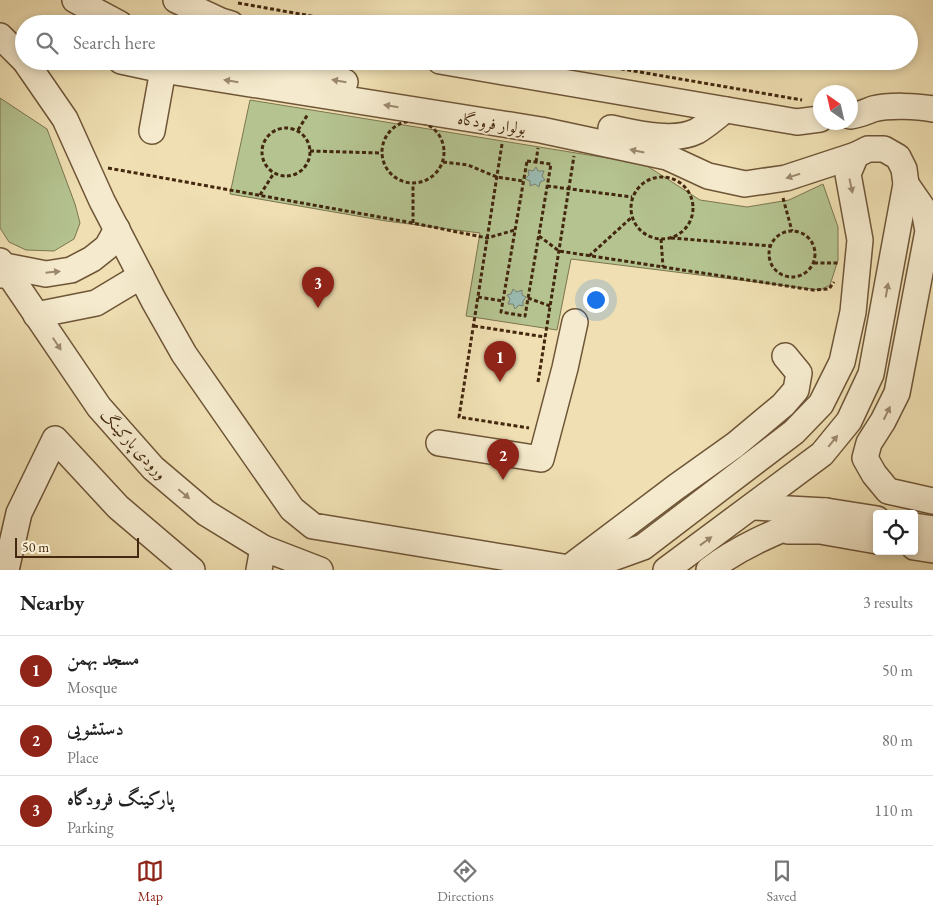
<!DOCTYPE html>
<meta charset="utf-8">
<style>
body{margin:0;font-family:"EB Garamond",Amiri,serif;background:#f2f2f2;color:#222}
.controls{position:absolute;right:15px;bottom:15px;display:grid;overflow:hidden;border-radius:5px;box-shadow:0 2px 8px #0003}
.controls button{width:45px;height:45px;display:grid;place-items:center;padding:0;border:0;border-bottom:1px solid #e0e0e0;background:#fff;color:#222;font:25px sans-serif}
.compass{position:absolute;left:813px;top:85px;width:45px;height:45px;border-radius:50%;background:#fff;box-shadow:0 2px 8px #0003;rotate:326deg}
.scale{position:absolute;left:15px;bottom:12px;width:124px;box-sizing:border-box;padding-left:5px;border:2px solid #43270e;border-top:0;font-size:14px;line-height:18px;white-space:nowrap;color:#43270e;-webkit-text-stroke:4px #f5eacd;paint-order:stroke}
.you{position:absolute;left:595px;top:299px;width:18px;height:18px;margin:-12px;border:4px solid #fff;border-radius:50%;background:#1a73e8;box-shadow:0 0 0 8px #1a73e833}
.badge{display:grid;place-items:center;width:32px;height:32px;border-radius:50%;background:#8f2418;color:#fff;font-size:16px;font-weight:700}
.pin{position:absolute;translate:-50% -41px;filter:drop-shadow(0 1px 2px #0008)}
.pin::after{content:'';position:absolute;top:26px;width:18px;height:15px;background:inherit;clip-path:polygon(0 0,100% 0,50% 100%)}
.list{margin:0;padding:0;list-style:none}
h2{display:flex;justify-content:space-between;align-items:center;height:65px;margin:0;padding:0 20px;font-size:21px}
h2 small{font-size:16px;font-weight:400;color:#767676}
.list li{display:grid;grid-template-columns:32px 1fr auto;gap:15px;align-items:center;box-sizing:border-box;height:70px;padding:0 20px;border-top:1px solid #e0e0e0}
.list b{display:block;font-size:19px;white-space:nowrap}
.list p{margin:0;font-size:16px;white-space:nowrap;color:#767676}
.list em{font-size:16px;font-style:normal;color:#767676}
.icon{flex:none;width:28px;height:28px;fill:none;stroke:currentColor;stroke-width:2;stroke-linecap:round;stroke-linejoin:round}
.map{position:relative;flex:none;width:933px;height:570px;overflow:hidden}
.search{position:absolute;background:#fff;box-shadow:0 2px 8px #0003;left:15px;right:15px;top:15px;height:55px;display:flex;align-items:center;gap:12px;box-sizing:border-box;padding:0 18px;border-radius:28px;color:#767676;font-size:19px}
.sheet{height:275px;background:#fff}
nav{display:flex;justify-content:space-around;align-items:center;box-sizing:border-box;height:70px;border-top:1px solid #e0e0e0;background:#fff;font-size:14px;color:#767676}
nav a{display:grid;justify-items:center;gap:2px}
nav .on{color:#8f2418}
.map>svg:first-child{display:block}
</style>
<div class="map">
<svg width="933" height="570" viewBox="0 0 933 570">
<rect width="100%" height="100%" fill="#efdfb2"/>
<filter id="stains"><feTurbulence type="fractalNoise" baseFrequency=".004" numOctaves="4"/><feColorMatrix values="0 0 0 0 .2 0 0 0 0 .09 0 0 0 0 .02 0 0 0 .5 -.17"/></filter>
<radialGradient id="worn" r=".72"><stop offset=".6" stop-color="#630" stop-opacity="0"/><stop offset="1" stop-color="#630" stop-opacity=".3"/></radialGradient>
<g fill="#b4c390" stroke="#7c754f">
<path d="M0,98L47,129L75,204L80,223L74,239L54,251L26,250L9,242L0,228Z"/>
<path d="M250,100L644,164L700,200L747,207L789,200L823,184L838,227V260L830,285L820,290L571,259L557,330L466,316L480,233L386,221L230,194Z"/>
</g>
<g fill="#9bbcb3" stroke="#788071">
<path d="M536,167L538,171H544L542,176L545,180L540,182L539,187L535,184L530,186V181L525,179L529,175L528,170L533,171Z"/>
<path d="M513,289L517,292L522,290V295L526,297L523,301V306L519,305L515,309L513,304H508L510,299L507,295L511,294Z"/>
</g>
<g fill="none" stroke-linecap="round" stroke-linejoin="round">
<defs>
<g id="minor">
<path d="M75,0L120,24"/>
<path d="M176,0L221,21L231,24"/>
<path d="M0,36L24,60"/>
<path d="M25,61L65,119L102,201L154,301L184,354L292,509L313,526L569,568L596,564L643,547L794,432L821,404L842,362L853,312L860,240L848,174L856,155L868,149H884L898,157L904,169L906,184L871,374L849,421L822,454L666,570"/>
<path d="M121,61L163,70L541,130L667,157L708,176L745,184L786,178L856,155"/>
<path d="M229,61L345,82"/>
<path d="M440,61L797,122L820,119"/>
<path d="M850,116C859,115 865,112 873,109C889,105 917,106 933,109"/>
<path d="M611,128C635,133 674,143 697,131C707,125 716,117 725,110"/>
<path d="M152,131L163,70"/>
<path d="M906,184L924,210L928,231L897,393L883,421L869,443L865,458L874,474L888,491L933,501"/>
<path d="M0,261L99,407L153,468L206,513L263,548L320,570"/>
<path d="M1,275L5,266L46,274L71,270L92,259L107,247L117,229"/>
<path d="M36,315L96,303L141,276"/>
<path d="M439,443L541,459L565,368L575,322"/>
<path d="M754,507L826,511L877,519"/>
<path d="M914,526L933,529"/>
<path d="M788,531H820L877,541"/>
<path d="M914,547L933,550"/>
<path d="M574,564L676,487L735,445L783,405L796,390L799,373L785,356"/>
<path d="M6,570L19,513L55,439L118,507L192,570"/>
<path d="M259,570L263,548"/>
<path d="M709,570C744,543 786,528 826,511"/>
</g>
</defs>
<use href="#minor" stroke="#6e5537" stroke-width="28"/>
<g stroke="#43270e" stroke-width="3" stroke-dasharray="4 2.5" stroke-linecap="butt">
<path d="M238,3L357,24"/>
<path d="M576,61L802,100"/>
<circle cx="413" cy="152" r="31"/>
<circle cx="286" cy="152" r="24"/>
<path d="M298,130L308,114"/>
<path d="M502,144L459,417L529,428"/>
<path d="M310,151L381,153"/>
<path d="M527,161L551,164L525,316L501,312Z"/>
<path d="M443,162L468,165L497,177L523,181"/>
<path d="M536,162L538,148"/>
<path d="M108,168L413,223L487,238L515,230"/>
<circle cx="662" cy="208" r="31"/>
<path d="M547,186L632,197"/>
<path d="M260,195L274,173"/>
<path d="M783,198L792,231"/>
<path d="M413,223V184"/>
<circle cx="792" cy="254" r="23"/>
<path d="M539,236L559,251L813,290L829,289L834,282"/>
<path d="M671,238L771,246"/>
<path d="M661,239L663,267"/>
<path d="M589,256L632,217"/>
<path d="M814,263H839"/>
<path d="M478,297L503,301"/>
<path d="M528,298L550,306"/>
<path d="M474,326L545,337"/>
<path d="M538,382L574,156"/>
</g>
<use href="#minor" stroke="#f5eacd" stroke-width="25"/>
</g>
<defs><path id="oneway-solid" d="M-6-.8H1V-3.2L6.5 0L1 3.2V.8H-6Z" transform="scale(1.25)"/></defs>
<g fill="#9c886e">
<use href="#oneway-solid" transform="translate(231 81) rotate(-171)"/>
<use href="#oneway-solid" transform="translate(339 81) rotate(-170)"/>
<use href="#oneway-solid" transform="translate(391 106) rotate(-171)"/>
<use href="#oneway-solid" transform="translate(637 151) rotate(-168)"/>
<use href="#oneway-solid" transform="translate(793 176) rotate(163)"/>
<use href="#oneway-solid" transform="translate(851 186) rotate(78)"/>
<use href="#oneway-solid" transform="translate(53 272) rotate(-6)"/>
<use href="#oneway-solid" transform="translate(887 290) rotate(-80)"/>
<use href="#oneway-solid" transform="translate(57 344) rotate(56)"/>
<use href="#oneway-solid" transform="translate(887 413) rotate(-64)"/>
<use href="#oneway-solid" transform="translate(833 441) rotate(-51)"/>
<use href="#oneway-solid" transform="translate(184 494) rotate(40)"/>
<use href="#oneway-solid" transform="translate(706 541) rotate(-36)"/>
</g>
<g text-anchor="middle" stroke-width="4" stroke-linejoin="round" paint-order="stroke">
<g font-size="16" fill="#43270e" stroke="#f5eacd">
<text transform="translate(492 123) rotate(9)" y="6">بولوار فرودگاه</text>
<text transform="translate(134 444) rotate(47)" y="6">ورودی پارکینگ</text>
</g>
</g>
<rect width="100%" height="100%" filter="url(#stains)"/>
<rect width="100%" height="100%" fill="url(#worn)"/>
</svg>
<div class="controls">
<button><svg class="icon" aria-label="locate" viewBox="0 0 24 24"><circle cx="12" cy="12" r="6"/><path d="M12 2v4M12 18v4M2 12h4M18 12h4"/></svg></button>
</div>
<svg class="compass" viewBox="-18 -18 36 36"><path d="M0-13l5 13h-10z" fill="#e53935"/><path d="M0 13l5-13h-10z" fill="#767676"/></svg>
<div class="scale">50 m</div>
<div class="you"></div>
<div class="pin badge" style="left:500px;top:382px">1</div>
<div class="pin badge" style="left:503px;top:480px">2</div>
<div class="pin badge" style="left:318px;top:308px">3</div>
<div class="search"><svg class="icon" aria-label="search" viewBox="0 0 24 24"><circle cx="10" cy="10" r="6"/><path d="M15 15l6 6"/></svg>Search here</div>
</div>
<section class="sheet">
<h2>Nearby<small>3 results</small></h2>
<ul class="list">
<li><span class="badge">1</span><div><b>مسجد بهمن</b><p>Mosque</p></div><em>50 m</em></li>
<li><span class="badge">2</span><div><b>دستشویی</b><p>Place</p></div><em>80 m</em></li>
<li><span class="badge">3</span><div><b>پارکینگ فرودگاه</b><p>Parking</p></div><em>110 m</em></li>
</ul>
</section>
<nav>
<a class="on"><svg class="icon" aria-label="map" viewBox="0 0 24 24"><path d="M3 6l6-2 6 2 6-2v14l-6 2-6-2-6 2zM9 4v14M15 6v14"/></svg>Map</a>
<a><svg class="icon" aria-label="directions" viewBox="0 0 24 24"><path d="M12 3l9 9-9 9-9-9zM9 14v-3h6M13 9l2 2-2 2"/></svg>Directions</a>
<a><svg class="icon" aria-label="saved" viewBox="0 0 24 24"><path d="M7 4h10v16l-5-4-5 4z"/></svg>Saved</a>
</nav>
